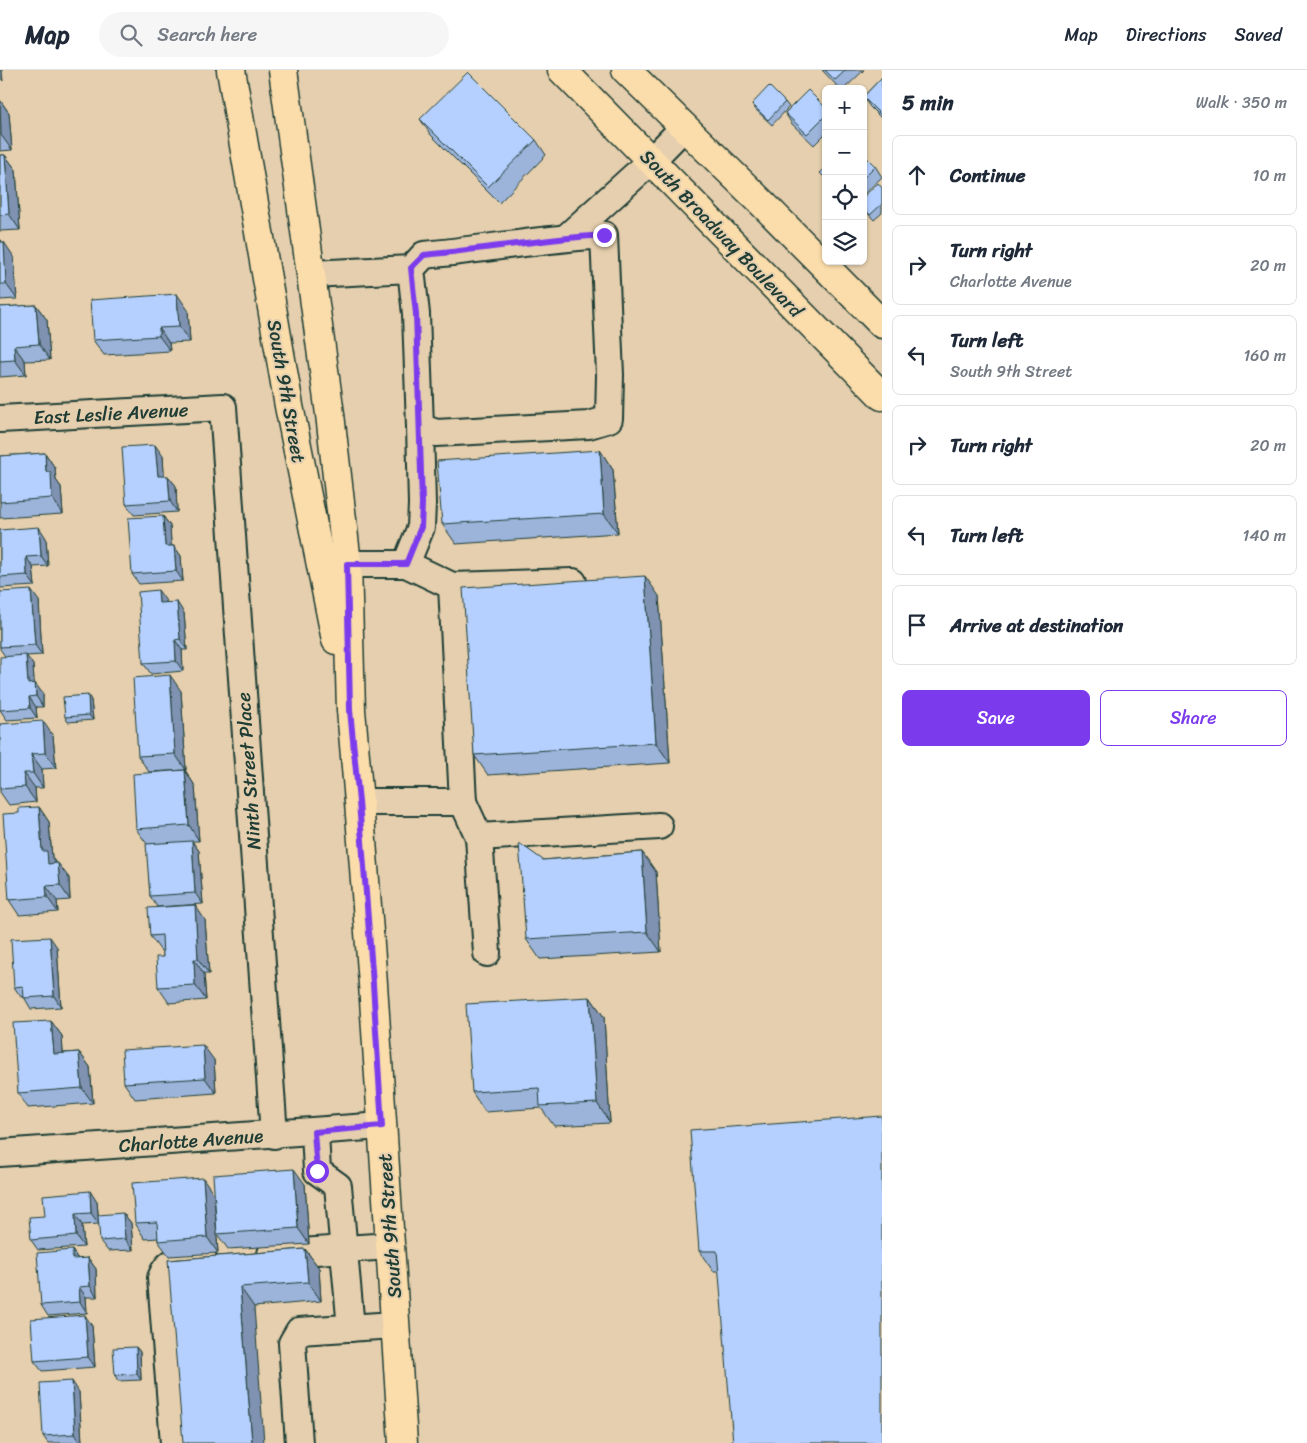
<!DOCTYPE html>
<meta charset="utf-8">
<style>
body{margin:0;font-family:Sriracha,sans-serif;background:#f6f6f7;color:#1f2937}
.controls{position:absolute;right:15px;top:15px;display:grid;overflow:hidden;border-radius:8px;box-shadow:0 1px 4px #0004}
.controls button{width:45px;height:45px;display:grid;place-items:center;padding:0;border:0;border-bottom:1px solid #e0e1e3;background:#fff;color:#1f2937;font:25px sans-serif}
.stop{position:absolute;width:15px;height:15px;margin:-11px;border:4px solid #7c3aed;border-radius:50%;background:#fff}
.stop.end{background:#7c3aed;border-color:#fff;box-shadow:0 1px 5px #0008}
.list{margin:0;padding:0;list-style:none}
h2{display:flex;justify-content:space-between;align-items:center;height:65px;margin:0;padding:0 20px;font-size:21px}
h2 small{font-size:16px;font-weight:400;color:#747a83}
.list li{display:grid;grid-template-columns:32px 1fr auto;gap:15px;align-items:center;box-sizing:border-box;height:80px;margin:0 10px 10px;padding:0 10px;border:1px solid #e0e1e3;border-radius:8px}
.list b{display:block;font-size:19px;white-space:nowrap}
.list p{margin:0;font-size:16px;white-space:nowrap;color:#747a83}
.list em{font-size:16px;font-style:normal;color:#747a83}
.actions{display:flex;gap:10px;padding:15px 20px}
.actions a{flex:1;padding:11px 0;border:1px solid #7c3aed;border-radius:8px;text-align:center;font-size:18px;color:#7c3aed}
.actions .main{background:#7c3aed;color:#fff}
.icon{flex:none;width:28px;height:28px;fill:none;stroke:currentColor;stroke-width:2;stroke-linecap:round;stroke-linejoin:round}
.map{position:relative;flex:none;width:882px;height:1373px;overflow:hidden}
header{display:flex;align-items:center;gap:30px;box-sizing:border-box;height:70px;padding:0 25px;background:#fff;border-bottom:1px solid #e0e1e3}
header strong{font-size:24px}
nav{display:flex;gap:28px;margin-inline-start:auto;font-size:18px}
.search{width:350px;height:45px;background:#f6f6f7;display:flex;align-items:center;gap:12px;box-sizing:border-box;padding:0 18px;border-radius:28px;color:#747a83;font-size:19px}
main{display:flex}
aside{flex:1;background:#fff}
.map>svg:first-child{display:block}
</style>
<header>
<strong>Map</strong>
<div class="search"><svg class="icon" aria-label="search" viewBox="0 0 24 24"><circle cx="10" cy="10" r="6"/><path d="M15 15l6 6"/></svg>Search here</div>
<nav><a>Map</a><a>Directions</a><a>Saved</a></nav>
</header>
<main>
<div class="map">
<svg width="882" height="1373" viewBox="0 0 882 1373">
<rect width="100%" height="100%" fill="#e5cfae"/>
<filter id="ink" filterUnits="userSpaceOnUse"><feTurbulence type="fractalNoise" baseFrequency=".02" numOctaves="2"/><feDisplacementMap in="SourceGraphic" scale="10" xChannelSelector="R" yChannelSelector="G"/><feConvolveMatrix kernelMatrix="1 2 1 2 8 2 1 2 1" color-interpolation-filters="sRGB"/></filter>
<g filter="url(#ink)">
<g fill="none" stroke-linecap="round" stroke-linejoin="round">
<defs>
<g id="minor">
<path d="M567,167L651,91L684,57"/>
<path d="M311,204L411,199L424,185C484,179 544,169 604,165L610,305L609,349L589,355L436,363L420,357L416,244L411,199"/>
<path d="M0,349L223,337L274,1065"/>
<path d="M347,494H406L421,457L422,434L420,357"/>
<path d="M452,516L573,512"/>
<path d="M359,732H463L452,516L406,494"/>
<path d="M463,732L479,767L487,883"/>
<path d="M479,767L659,756"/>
<path d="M315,1062L317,1101L338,1116L351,1258"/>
<path d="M0,1083L382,1056"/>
<path d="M271,1184L390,1176"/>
<path d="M174,1373L161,1208C169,1186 183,1190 203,1189"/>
<path d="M299,1373L292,1273L299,1261L395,1255"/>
</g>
<g id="major">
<path d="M231,0L289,336L336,570"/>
<path d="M283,0L330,344L347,494L351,640L359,732L373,914L403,1373"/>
<path d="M562,0L882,326"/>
<path d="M626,0L762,133L882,254"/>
</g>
</defs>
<use href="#minor" stroke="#1f3d34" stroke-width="30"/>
<use href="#major" stroke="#1f3d34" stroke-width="31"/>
<use href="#minor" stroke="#e5cfae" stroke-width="26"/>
<use href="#major" stroke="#fbdcab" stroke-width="28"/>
</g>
<g fill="#9cb3da" stroke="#1f3d34">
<path d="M822,0H864L844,19H840Z"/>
<path d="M882,7V49L870,37L863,27Z"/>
<path d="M0,30L9,43L12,80L0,81Z"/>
<path d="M785,32L789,37L772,55L756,40L752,34Z"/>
<path d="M826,38V63L814,75L792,54L785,43Z"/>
<path d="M420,49L536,70L546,85L499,133L431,65Z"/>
<path d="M863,84L875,96L882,107L863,125Z"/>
<path d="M0,85H5L16,100L20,160L0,161Z"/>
<path d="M882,118V143L874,150L863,138V127Z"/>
<path d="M0,169L14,187L17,229L0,230Z"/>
<path d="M36,235L47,250L50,290L25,291L26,305L0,307V237Z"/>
<path d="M188,240L190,272L169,273L170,281L104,285L93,270Z"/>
<path d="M600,380L613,400L618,463L456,474L442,454Z"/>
<path d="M45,383L55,398L56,410L61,417L63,444L0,448V386Z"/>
<path d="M163,386L164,406H168L176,416L177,442L134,445L126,434Z"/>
<path d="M163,446L170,456L171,476H174L181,486L183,511L139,514L132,504Z"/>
<path d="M0,460L46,468L48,496L33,497L35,516L0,518Z"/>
<path d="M0,522L39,531L42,585L26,586L33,595L34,613L43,624V637H36L37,648L7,650L0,640L5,586L0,579Z"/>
<path d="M659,526L670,693L488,705L474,685Z"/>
<path d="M166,531V533L184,543L187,580H182L183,601L151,604L143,593Z"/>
<path d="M181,621L186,700L149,702L138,686Z"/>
<path d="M91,630L93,650L68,652L65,647Z"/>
<path d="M0,654L53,666L56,698L42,699L43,718H35L36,732L9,735L0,722Z"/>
<path d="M185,700L195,716L199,771H192L199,781L203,834L157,837L150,826L147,774L136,759Z"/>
<path d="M39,737L49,752L52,788L69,808L70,830L57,831L58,842L19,845L9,830L19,743Z"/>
<path d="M642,782L656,802L661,882L540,889L526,869L543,790Z"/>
<path d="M205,850L209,904H204L206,930L169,933L158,917L163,887V881H161L150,866Z"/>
<path d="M57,877L61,937L31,939L24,927H21L14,917Z"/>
<path d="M590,927L604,947L610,1053L554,1056L541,1038L485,1042L472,1022Z"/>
<path d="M51,951L62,966L63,983L79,982L90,997L93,1033L28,1038L18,1023Z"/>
<path d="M214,990L216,1023L135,1029L124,1013Z"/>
<path d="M882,1046L719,1201H713L699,1181Z"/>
<path d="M305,1114L309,1174L228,1179L217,1164Z"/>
<path d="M214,1124L218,1183L169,1186L158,1171V1168L145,1169L135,1153Z"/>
<path d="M97,1132L99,1154L82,1155L84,1177L38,1180L31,1170L45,1146Z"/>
<path d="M123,1143L131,1153L133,1180L108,1181L100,1171Z"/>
<path d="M305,1179L319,1198L321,1231L254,1237L168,1190Z"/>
<path d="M72,1180L78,1189L88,1188L96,1199L97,1227H86L87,1243L48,1246L41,1235Z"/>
<path d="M92,1256L95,1297L42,1301L34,1291Z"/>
<path d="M136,1277L140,1282L141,1310L118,1311L115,1305Z"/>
<path d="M79,1322L82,1373H48L43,1366Z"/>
</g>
<g fill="#7f92b2" stroke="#1f3d34">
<path d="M0,0H2L3,11L0,7Z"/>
<path d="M0,30L9,43L12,80L1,65Z"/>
<path d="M5,85L16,100L20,160L9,144Z"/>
<path d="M0,169L4,175V172L14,187L17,229L6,214L0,179Z"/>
<path d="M177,224L188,240L190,272L179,257Z"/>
<path d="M36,235L47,250L50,290L39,274Z"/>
<path d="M159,258L169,273L170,281L159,266Z"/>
<path d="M14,276L25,291L26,305L15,290Z"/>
<path d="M155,375L163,386L165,417L158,406Z"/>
<path d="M600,380L613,400L618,463L604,444Z"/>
<path d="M45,383L55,398L56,410L61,417L63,444L52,428L46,402Z"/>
<path d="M168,406L176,416L177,442L170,431Z"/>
<path d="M163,446L170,456L172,487L165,476Z"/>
<path d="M39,457L46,468L48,496L41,486Z"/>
<path d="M174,476L181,486L183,511L176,501Z"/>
<path d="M26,487L33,497L35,516L27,505Z"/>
<path d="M645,506L659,526L670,693L656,673Z"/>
<path d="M31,520L39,531L42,585L35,575Z"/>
<path d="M158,520L166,531L167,544L159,533Z"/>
<path d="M177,532L184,543L187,580L180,569Z"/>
<path d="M175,570L182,580L183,601L176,591Z"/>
<path d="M26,585L33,595L35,624L28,614Z"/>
<path d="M170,605L181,621L186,700L175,684Z"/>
<path d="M35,613L43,624V637L36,626Z"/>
<path d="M88,625L91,630L93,650L89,645Z"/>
<path d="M29,627L36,637L37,648L30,638Z"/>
<path d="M43,651L53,666L56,698L45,683Z"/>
<path d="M31,684L42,699L43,718L33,703Z"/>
<path d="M185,700L195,716L199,771L189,755Z"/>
<path d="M24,703L35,718L36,732L25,717Z"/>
<path d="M39,737L49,752L52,788L57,796L48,794L42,781Z"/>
<path d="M192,771L199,781L203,834L195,823Z"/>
<path d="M642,782L656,802L661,882L647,862Z"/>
<path d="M58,793L69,808L70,830L60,815Z"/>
<path d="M46,816L57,831L58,842L47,827Z"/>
<path d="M195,835L205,850L209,904L198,889Z"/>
<path d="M50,867L57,877L61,937L54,926Z"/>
<path d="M194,889L204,904L206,930L195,915Z"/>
<path d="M590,927L604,947L610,1053L597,1033Z"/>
<path d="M51,951L62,966L64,999L54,984Z"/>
<path d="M203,975L214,990L216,1023L205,1008Z"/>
<path d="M79,982L90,997L93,1033L82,1018Z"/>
<path d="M294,1099L305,1114L309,1174L298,1158Z"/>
<path d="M203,1108L214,1124L218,1183L207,1167Z"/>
<path d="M90,1121L97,1132L99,1154L91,1143Z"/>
<path d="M123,1143L131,1153L133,1180L125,1169Z"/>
<path d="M75,1144L82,1155L84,1177L76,1166Z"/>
<path d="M305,1179L319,1198L321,1231L308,1212Z"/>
<path d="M72,1180L79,1191L72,1189Z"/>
<path d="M88,1188L96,1199L97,1227L90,1216Z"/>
<path d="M79,1217L86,1227L87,1243L80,1232Z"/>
<path d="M240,1217L254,1237L264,1373H252Z"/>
<path d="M85,1245L92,1256L95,1297L88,1287Z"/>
<path d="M136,1277L140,1282L141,1310L137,1304Z"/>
<path d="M72,1311L79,1322L82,1373H81L75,1364Z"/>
</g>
<g fill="#b5d0fe" stroke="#1f3d34">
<path d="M825,0H846L835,10Z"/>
<path d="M468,2L536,70L488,117L420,49Z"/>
<path d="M882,7V46L863,27Z"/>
<path d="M769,16L785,32L768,50L752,34Z"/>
<path d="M808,20L826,38V45L807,64L785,43Z"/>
<path d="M863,84L875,96L863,108Z"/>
<path d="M0,85H5L9,144L0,145Z"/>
<path d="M826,98V109L820,103Z"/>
<path d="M878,113L882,118V134L870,145L863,137V127Z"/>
<path d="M0,172H4L6,214H0Z"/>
<path d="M177,224L179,257L159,258V266L93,270L90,230Z"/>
<path d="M36,235L39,274L14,276L15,290L0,291V237Z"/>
<path d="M155,375L158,406H168L170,431L126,434L122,377Z"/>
<path d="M600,380L604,444L442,454L437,391Z"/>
<path d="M45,383L46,402H51L52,428L0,432V386Z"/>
<path d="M163,446L165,476H174L176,501L132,504L128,448Z"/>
<path d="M39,457L41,486L26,487L27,505L0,507V460Z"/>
<path d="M645,506L656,673L474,685L463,518Z"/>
<path d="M31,520L35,575L0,577V522Z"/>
<path d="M158,520L159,533L177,532L180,569L175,570L176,591L143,593L138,522Z"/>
<path d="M26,585L28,614L35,613L36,626L29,627L30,638L0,640V587Z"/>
<path d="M170,605L175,684L138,686L133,608Z"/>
<path d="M88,625L89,645L65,647L63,627Z"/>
<path d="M43,651L45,683L31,684L33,703H24L25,717L0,719V654Z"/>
<path d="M185,700L189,755L136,759L133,704Z"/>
<path d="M39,737L42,781H47L48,794L58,793L60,815L46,816L47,827L9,830L3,744L19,743V738Z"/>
<path d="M192,771L195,823L150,826L146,774Z"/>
<path d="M519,773L543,790L642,782L647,862L526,869Z"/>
<path d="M195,835L198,889H194L195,915L158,917L156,887H163L162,865L150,866L148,838Z"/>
<path d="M50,867L54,926L24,928L23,916L14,917L11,869Z"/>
<path d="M590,927L597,1033L540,1036L539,1018L472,1022L466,934Z"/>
<path d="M51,951L54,984L79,982L82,1018L18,1023L13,953Z"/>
<path d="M203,975L205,1008L124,1013L122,980Z"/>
<path d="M882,1046V1373H733L717,1181H699L690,1060Z"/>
<path d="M294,1099L298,1158L217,1164L213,1105Z"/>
<path d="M203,1108L207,1167L158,1171L157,1152L135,1153L132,1113Z"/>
<path d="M90,1121L91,1143L75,1144L76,1166L31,1170L29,1147L45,1146L43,1125Z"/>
<path d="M123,1143L125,1169L100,1171L98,1145Z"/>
<path d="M305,1179L308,1212L240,1217L252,1373H183L168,1190Z"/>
<path d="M72,1180V1189L88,1188L90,1216L79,1217L80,1232L41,1235L37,1183Z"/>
<path d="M85,1245L88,1287L34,1291L31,1249Z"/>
<path d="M136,1277L137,1304L115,1305L113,1278Z"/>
<path d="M72,1311L75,1364L43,1366L40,1313Z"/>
</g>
</g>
<g fill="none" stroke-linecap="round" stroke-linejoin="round" filter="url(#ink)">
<path stroke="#7c3aed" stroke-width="6" d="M317,1101L314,1062L382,1056L373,914L359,732L350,640L347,494H406L421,457L422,434L416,244L411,198L424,185C484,179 544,169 604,165"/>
</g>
<g text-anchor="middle" stroke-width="4" stroke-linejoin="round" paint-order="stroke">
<g font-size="19" fill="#1f3d34" stroke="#e5cfae">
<text transform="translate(722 163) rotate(46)" y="7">South Broadway Boulevard</text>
<text transform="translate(287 321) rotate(80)" y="7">South 9th Street</text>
<text transform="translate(111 343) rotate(-3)" y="7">East Leslie Avenue</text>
<text transform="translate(248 701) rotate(-94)" y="7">Ninth Street Place</text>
<text transform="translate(191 1070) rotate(-4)" y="7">Charlotte Avenue</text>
<text transform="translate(389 1156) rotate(-94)" y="7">South 9th Street</text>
</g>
</g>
</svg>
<div class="controls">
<button>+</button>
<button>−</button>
<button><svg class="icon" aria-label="locate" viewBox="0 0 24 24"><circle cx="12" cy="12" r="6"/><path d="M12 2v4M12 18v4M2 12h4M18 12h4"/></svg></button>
<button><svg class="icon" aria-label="layers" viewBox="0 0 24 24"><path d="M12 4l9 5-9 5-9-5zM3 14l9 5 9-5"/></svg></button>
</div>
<div class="stop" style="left:317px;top:1101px"></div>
<div class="stop end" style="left:604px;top:165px"></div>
</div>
<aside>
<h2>5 min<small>Walk · 350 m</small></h2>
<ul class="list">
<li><svg class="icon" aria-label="ahead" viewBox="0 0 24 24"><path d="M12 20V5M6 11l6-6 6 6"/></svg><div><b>Continue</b></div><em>10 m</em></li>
<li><svg class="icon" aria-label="right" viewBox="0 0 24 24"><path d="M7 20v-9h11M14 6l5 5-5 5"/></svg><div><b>Turn right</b><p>Charlotte Avenue</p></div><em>20 m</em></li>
<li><svg class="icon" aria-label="left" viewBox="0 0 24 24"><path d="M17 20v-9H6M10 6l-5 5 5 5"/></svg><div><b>Turn left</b><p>South 9th Street</p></div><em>160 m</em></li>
<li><svg class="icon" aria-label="right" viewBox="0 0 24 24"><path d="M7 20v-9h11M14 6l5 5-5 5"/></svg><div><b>Turn right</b></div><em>20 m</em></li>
<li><svg class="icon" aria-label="left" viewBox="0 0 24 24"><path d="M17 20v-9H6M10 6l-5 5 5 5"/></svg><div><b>Turn left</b></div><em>140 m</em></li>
<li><svg class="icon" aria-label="arrive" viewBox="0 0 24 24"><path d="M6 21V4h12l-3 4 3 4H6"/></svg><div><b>Arrive at destination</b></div></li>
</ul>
<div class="actions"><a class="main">Save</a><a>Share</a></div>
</aside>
</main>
